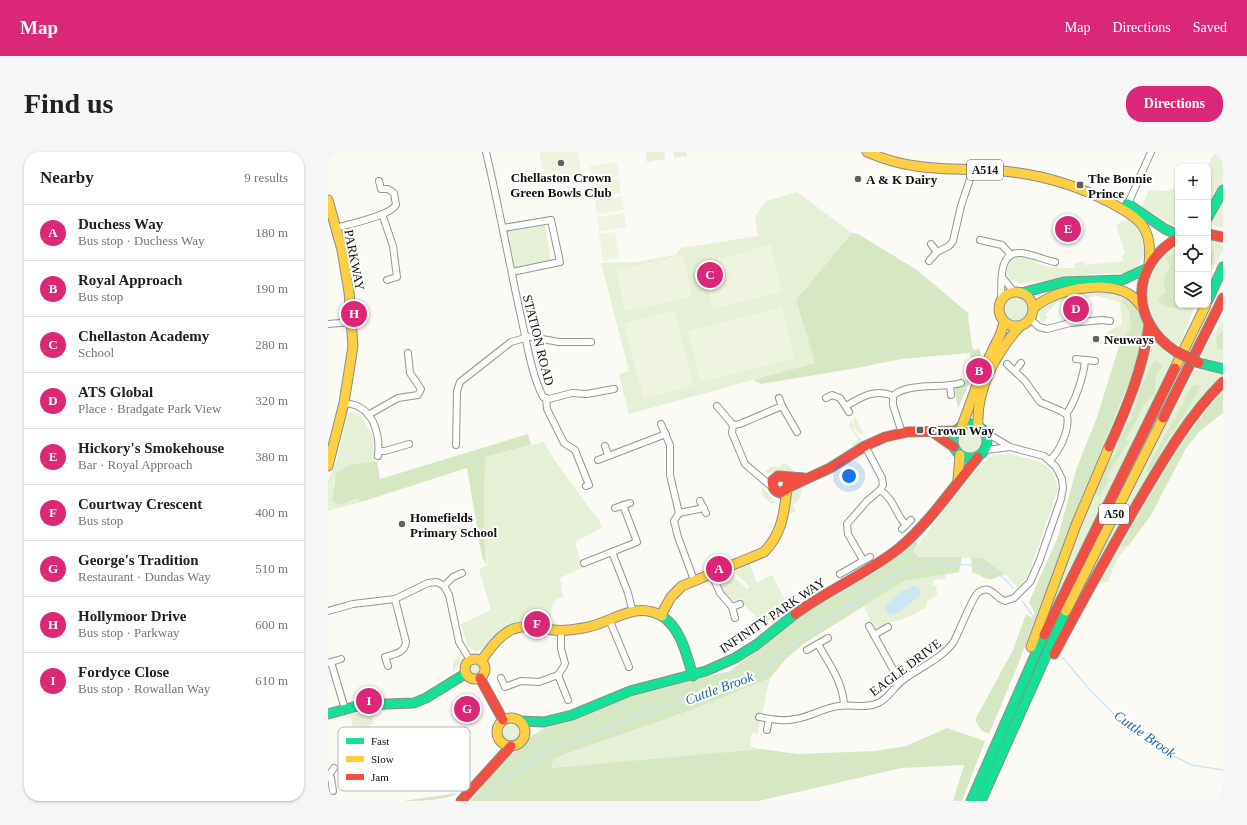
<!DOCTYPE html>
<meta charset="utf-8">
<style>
body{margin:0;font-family:Georgia,serif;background:#f6f6f6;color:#202124}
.controls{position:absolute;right:12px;top:12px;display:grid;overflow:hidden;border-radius:8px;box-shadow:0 1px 3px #0004}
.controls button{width:36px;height:36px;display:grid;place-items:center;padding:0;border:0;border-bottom:1px solid #e0e0e0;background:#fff;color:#202124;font:20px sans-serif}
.you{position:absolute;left:521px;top:324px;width:14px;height:14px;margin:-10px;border:3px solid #fff;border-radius:50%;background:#1a73e8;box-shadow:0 0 0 6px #1a73e833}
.badge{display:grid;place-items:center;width:26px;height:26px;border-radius:50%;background:#db2777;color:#fff;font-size:13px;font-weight:700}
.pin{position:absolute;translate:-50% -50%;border:2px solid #fff;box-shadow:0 1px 4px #0006}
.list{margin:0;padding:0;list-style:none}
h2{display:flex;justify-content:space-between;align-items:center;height:52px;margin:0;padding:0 16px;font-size:17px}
h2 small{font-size:13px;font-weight:400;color:#757577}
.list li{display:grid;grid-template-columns:26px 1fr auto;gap:12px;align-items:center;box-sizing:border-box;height:56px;padding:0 16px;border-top:1px solid #e0e0e0}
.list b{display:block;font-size:15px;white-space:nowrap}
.list p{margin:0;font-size:13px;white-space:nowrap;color:#757577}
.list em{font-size:13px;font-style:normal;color:#757577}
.icon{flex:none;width:22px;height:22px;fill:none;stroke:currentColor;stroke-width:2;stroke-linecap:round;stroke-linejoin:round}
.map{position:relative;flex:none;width:895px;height:649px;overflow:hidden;border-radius:16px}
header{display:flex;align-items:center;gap:24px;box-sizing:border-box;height:56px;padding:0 20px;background:#db2777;color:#fff}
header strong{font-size:19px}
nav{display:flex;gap:22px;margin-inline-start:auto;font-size:14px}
.intro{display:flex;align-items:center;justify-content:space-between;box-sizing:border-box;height:96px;padding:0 24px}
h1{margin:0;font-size:28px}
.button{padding:10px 18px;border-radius:16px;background:#db2777;color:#fff;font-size:14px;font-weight:700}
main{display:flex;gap:24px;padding:0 24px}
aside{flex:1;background:#fff;border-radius:16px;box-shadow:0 1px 3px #0004}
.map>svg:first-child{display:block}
</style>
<header>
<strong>Map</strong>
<nav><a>Map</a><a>Directions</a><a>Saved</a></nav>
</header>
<div class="intro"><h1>Find us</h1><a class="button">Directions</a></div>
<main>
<aside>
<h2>Nearby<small>9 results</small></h2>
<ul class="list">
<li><span class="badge">A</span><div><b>Duchess Way</b><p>Bus stop · Duchess Way</p></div><em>180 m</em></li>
<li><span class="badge">B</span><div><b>Royal Approach</b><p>Bus stop</p></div><em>190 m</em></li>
<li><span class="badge">C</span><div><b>Chellaston Academy</b><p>School</p></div><em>280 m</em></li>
<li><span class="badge">D</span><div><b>ATS Global</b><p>Place · Bradgate Park View</p></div><em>320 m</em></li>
<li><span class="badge">E</span><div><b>Hickory's Smokehouse</b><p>Bar · Royal Approach</p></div><em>380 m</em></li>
<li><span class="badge">F</span><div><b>Courtway Crescent</b><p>Bus stop</p></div><em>400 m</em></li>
<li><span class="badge">G</span><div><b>George's Tradition</b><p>Restaurant · Dundas Way</p></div><em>510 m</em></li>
<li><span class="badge">H</span><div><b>Hollymoor Drive</b><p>Bus stop · Parkway</p></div><em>600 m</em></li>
<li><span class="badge">I</span><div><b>Fordyce Close</b><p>Bus stop · Rowallan Way</p></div><em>610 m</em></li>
</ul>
</aside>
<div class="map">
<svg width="895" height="649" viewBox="0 0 895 649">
<rect width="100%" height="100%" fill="#fbfaf5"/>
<g fill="#e5f0d6">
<path d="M318,0H336L337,7L319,10Z"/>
<path d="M345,0H359V4L346,6Z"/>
<path d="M887,0H895V29L880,58L879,15Z"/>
<path d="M850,36V76L814,55L821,38L839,39Z"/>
<path d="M469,40L524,81L468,148L487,211L301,262L291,222L301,219L273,111L308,110L347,103L353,96L430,84L427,65L438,49Z"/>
<path d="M895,44V76L880,72Z"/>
<path d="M798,62C815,79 828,109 798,121L765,122L692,132L685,127L682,130L680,129L682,128L678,120L681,110L692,104C705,106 716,119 730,114L731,116H747L746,112L755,109L757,113L796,109L794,104L797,101L788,73L799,67Z"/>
<path d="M217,73L223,108L186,116L179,79Z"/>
<path d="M880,86L894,89L893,93L895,94V99L880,123Z"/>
<path d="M850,92V153H867L852,193L849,192L848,194C839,187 830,180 825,169C809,141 822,106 850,92Z"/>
<path d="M762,141H786L795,144L794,151L801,158L803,176L794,185L790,194L778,193L779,180L794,172L792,150L768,144L744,148V150L741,148L740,143Z"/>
<path d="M737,144L738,149L729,150L717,163L720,166L714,171C704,152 722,147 737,144Z"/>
<circle cx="688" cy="157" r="12"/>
<path d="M895,168V213L875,208L876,205L872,203Z"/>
<path d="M826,189L848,205L720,464L760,349Z"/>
<path d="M871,217L895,223V225L747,450L799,344L865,220Z"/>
<path d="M895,237V241L855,292L792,395L801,393L789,407L779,431L770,430L852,291Z"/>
<path d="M22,260L31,261L44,282L47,309L21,313L6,326L4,348L6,352L13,353L31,346L33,350L0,359V328L9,308L18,266Z"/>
<path d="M527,264L536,283C527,280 524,273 527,264Z"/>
<path d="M524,268L526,279L535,289L525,295L524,292L530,288L521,273Z"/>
<circle cx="643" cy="290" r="12"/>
<path d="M216,290L226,307L268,365L270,366L274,376L247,390L254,416L232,426L235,445C220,449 224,459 223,472L203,469H191L174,476L153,498L147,499L140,495L133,472L163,458L151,417L160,413L156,382L157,305Z"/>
<path d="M681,302C707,309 724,306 730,337L700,424L690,436L676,421L654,406L591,405L585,400L646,319L665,303Z"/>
<path d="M455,311L460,313L469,322L451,319L442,321L436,320L445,314L452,315Z"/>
<path d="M476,333L470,349L465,353L468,359L461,362C462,346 459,339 476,333Z"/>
<path d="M434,334L448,351H442L434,343Z"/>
<path d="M422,412L429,431L444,423L461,456L435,477L427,463L418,455L412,446L406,449L401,448L392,434L395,432L392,427L405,421L408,427L419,437L422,435L410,424L408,419Z"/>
<path d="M618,422L617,427L605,428V433H608L609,443L598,451L599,455L578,466L560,471L547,477L536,455L577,429Z"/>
<path d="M131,502L132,512L125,521V511Z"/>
<circle cx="146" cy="517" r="6"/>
<path d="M442,526L434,562L428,561L427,566L432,569L430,582L424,581L422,594L432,597L223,616L226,606L366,557Z"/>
<path d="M45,561V572L41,573L42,585L28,588L22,562Z"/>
<circle cx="183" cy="580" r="10"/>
</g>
<g fill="#d6e7c4">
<path d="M524,81L530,82L589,118L641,162L640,165L644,194L645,198L652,197L653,203L630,257L627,240L628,234L638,230C642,220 644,212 642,201L573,207L524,217L433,232L425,228L487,211L468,148Z"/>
<path d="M880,96L886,99L887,109L885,114L882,112L880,114Z"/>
<path d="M847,101L850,102L851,153L849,157L836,154L830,147L838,140C834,129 836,123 843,114L838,105Z"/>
<path d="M795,144L807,154L816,173L811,202L802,229L750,354L689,515L661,582L653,578L647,568L685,498L698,462L704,466L707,462L701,450L730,385L748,318L769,265L794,185L803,176L801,158L794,151Z"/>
<path d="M895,178V196L890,198L888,186Z"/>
<path d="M826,208L835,213L827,226L828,233L826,243L814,255L810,266L797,288L798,289L801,288L800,291L779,323L781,328L772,344L767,342C768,338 776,316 779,311C781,307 786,305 788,301C791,296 790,289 790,283L803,268L810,243Z"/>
<path d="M867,233L872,234C865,254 847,274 836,293C831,302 828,313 820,320L818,319C829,298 840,277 853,256C858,248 858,239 867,233Z"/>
<path d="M895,241V261L872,279L858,296L823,363L801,393L792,395C823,343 852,284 895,241Z"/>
<path d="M200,282L203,293L157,305L156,382L159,414L154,405L139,316L33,350L30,346L13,353L7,352L4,348L8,321L21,313L49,309L52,327Z"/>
<path d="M586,389L590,391L585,400L591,405H634L631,420L577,429L475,492L458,507L442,526L366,557L226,606L223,616L432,597L470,602L547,599L578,594L619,576L657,589L634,649H625L636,613L574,616L431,649H143L171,612L181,603L194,596L201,586L213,578L301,545L402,519L438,492L467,467L551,418L571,403Z"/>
<path d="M643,405L654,406L677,422C657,431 662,427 644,420Z"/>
<path d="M130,641C116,649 93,649 75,649Z"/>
</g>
<g fill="#eef4df">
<path d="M211,0H249L254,21L218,29Z"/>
<path d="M289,10L291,24L264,28L262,14Z"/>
<path d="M291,27L293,41L266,45L264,31Z"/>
<path d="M294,44L296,58L269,62L267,48Z"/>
<path d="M296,61L298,75L271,79L269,65Z"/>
<path d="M287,80L291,106L275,109L271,82Z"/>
<path d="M443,93L454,140L385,157L374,111Z"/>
<path d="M355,103L364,145L297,159L288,118Z"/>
<path d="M454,155L467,206L373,230L360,179Z"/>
<path d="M346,158L366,233L316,247L296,172Z"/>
</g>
<path fill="#cce6f4" d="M586,434L592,437V444L571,460L563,463L557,458V454L572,441Z"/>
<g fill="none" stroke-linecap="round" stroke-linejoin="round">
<g stroke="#cce6f4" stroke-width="1.5">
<path d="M694,449L705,464"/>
<path d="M735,506L762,538L789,565L826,591L846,604L863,613L895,618"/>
<path d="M152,649L173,631L222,597L436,519C467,486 504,463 543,440C555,433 566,422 579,417C588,412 601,414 612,413C643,412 664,409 685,436"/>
</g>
<defs>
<g id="street">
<path d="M158,0C171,55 181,110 193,165C199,191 203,221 215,245L221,247L244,241L259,242L286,237"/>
<path d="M799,54L823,0"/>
<path d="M54,62L65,94L69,125L59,128"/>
<path d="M8,76C21,72 62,64 68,53L66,41L60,37H53L51,29"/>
<path d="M175,76L223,68L232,110L184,120"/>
<path d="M652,88L674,93L683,103"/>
<path d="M603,92L609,100"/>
<path d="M601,109L609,100L621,94L625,89L633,54L642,27L643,18"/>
<path d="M674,125L686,140"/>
<path d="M673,149C674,133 669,99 693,101C704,102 716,108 727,110"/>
<path d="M702,167L711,175L719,177L742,171L774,168L782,169"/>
<path d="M0,172L24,170"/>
<path d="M197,184L231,190H263"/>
<path d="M748,207L767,209"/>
<path d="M679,212L697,229L712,250L733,259L739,263C742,277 732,299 722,308"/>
<path d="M687,219L693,211"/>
<path d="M622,234L623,243"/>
<path d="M218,246L219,257L236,291L247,298L261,333L258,334"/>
<path d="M451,246L454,254"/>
<path d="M498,246L504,243L512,246L521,260"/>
<path d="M16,251C21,252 27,252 31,255C48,263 52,288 50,304"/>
<path d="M389,254L405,273"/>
<path d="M518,254C533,245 548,236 565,244"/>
<path d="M738,262C747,251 756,223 757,208"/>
<path d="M40,263L70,246L90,243L93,237L82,221L80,201"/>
<path d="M333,272L342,293V323L351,361"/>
<path d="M574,281L565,253V244C579,230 615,237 633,231"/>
<path d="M128,293L129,239L132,230L183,190L197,186"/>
<path d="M277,294L280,303"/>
<path d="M658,298L682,295"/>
<path d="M51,299H57L81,292"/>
<path d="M270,308L338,282"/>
<path d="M444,335L417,312L404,281L405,273L412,272L454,254L469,280"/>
<path d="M552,338C567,348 566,360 578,373"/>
<path d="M372,349L378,361"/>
<path d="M287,356L302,351"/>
<path d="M574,377L583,368"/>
<path d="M284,400L309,390L295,353"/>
<path d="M535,408L520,382L519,372L539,349L552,338L555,333L554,326L537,294"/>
<path d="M256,411L284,400L300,441L304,457"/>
<path d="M512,422L542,405"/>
<path d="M384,423L392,441L404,455L407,466"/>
<path d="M366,428L350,385L346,369L351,361L376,356"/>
<path d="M116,434L125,425L134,421"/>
<path d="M404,455L412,452"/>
<path d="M0,459L25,452L67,447L100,431L109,430L116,434L121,443L131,490L142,508"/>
<path d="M281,467L301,515"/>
<path d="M541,474L566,519L573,529"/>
<path d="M546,483L560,475"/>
<path d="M490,492C501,512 515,530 516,553"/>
<path d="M479,498L500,486"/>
<path d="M3,510L17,557"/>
<path d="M0,511L13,507"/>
<path d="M60,514L57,505C66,502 77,501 78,490L67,447"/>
<path d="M230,523L240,548"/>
<path d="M173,526L177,535L193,529L211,530L230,523L236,514L237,511L233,497V479"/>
<path d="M431,565C443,567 455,570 467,567C482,565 495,556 511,554C524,552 537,557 550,551C560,547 565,536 574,529C590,516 612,508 625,491C631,481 645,443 651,440C663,432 667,446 677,449L686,446L702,430L711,410L733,347L735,336L734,327L728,315L716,304L682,295L657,280"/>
<path d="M439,578L441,567"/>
<path d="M0,623L3,626L5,639"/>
<path d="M1,623L6,616"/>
</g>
<g id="fast">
<path d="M800,52L837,77L850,83"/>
<path d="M880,65L895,38"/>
<path d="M693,141L736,130L794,128L818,117"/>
<path d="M880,148L895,115"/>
<path d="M871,211L895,217"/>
<circle cx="642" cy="289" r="17"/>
<path d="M334,464C354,478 358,502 365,524"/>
<path d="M0,562L33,553L86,551L98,546L137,522"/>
<path d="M191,569L216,570L244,563L302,539L378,519L407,506L428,493L467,462"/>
<path d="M643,649L716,483"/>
<path d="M653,649L738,459"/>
</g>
<g id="slow">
<path d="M539,0C555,7 571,12 588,14C613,18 637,17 661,18C704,20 745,31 783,51C812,67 825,75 821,111"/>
<path d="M0,48L14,98L21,140L25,194L16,251L0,314"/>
<circle cx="688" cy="157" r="17"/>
<path d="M705,157C724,137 776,128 801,142C806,145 810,150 814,155"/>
<path d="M847,216L878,153"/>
<path d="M634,274L653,222L673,181L676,170"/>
<path d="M650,274C648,237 668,201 692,174"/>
<path d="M630,327L632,303"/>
<path d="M738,459L835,266"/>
<path d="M333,463L343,445L354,434L436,400C454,382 456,362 459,337"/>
<path d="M703,495L748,373L781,295"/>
<circle cx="147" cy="517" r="10"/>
<path d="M153,509C162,497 171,483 185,477C198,472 212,477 225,478C235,479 245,478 255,476C284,472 305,448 334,464"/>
<circle cx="183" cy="580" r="14"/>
</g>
<g id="jam">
<path d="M880,82L895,85"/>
<path d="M847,199C802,169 802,113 850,86"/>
<path d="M835,266L895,146"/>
<path d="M606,281L626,295"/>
<path d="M781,295C799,255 815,217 821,173"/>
<path d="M457,325L461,329L459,337L452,341C446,339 444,335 444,329L450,324L476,326"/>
<path d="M461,335L502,316L537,294L557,285L579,280L628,279"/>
<path d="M467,462C500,438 538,422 570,397C598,375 627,333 650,305"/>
<path d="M716,483L847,216"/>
<path d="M726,502C752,453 779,404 807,356C833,312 858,267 895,230"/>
<path d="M152,526L175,568"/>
<path d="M133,649L183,594"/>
</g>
</defs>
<use href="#street" stroke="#959593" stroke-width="8"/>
<use href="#fast" stroke="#8c8b89" stroke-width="11"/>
<use href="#slow" stroke="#8c8b89" stroke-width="11"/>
<use href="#jam" stroke="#8c8b89" stroke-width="11"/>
<use href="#street" stroke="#fefefe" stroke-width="6"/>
<use href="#fast" stroke="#16e098" stroke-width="9"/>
<use href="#slow" stroke="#ffcf43" stroke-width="9"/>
<use href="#jam" stroke="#f24e42" stroke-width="9"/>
<defs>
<path id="jam-bridge" d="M847,199L871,211"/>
</defs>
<use href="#jam-bridge" stroke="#838280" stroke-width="11" stroke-linecap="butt"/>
<use href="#jam-bridge" stroke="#f24e42" stroke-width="9"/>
</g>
<g fill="#626160" stroke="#fff" stroke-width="1.5">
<circle cx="233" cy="11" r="4"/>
<circle cx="530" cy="27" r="4"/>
<rect x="748" y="29" width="8" height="8" rx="2"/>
<circle cx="768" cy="187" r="4"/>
<rect x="588" y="274" width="8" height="8" rx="2"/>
<circle cx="74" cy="372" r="4"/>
</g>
<g text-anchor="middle" stroke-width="4" stroke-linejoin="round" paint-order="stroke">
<g fill="#fff" stroke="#575757" stroke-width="1">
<rect x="639" y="8" width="36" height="20" rx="3"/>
<rect x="771" y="352" width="30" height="20" rx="3"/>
</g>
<g font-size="12" font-weight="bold" fill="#0f0f0f">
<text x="657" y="22">A514</text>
<text x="786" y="366">A50</text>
</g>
<g font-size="13" font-weight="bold" fill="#0f0f0f" stroke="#fff" text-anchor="start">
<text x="233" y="30" text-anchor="middle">Chellaston Crown<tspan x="233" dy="15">Green Bowls Club</tspan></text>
<text x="760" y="31">The Bonnie<tspan x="760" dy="15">Prince</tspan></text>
<text x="538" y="32">A &amp; K Dairy</text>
<text x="776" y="192">Neuways</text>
<text x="600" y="283">Crown Way</text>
<text x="82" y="370">Homefields<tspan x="82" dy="15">Primary School</tspan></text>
</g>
<g font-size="13" fill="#0f0f0f" stroke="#fff">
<text transform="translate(27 108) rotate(79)" y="5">PARKWAY</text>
<text transform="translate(211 188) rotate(76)" y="5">STATION ROAD</text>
<text transform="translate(444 463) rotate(-34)" y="5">INFINITY PARK WAY</text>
<text transform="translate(577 515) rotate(-37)" y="5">EAGLE DRIVE</text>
</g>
<g font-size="14" font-style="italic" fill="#1c669d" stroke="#fff">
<text transform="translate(391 536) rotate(-20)" y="5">Cuttle Brook</text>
<text transform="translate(817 582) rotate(35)" y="5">Cuttle Brook</text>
</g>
</g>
<rect x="10" y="575" width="132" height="64" rx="6" fill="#fff" stroke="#b7b7b7" stroke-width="1"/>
<rect x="18" y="586" width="18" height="6" fill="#16e098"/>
<rect x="18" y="604" width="18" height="6" fill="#ffcf43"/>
<rect x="18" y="622" width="18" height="6" fill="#f24e42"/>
<g font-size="11" fill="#0f0f0f">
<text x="43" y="593">Fast</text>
<text x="43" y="611">Slow</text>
<text x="43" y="629">Jam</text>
</g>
</svg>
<div class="controls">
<button>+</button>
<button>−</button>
<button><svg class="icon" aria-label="locate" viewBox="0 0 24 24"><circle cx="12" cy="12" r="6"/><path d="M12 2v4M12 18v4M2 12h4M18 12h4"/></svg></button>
<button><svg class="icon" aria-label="layers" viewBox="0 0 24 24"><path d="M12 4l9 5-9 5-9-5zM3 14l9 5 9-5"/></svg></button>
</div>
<div class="you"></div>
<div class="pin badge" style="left:391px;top:417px">A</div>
<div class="pin badge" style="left:651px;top:219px">B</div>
<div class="pin badge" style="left:382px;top:123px">C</div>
<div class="pin badge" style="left:748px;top:157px">D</div>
<div class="pin badge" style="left:740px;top:77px">E</div>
<div class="pin badge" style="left:209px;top:472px">F</div>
<div class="pin badge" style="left:139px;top:557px">G</div>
<div class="pin badge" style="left:26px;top:162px">H</div>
<div class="pin badge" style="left:41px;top:549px">I</div>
</div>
</main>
